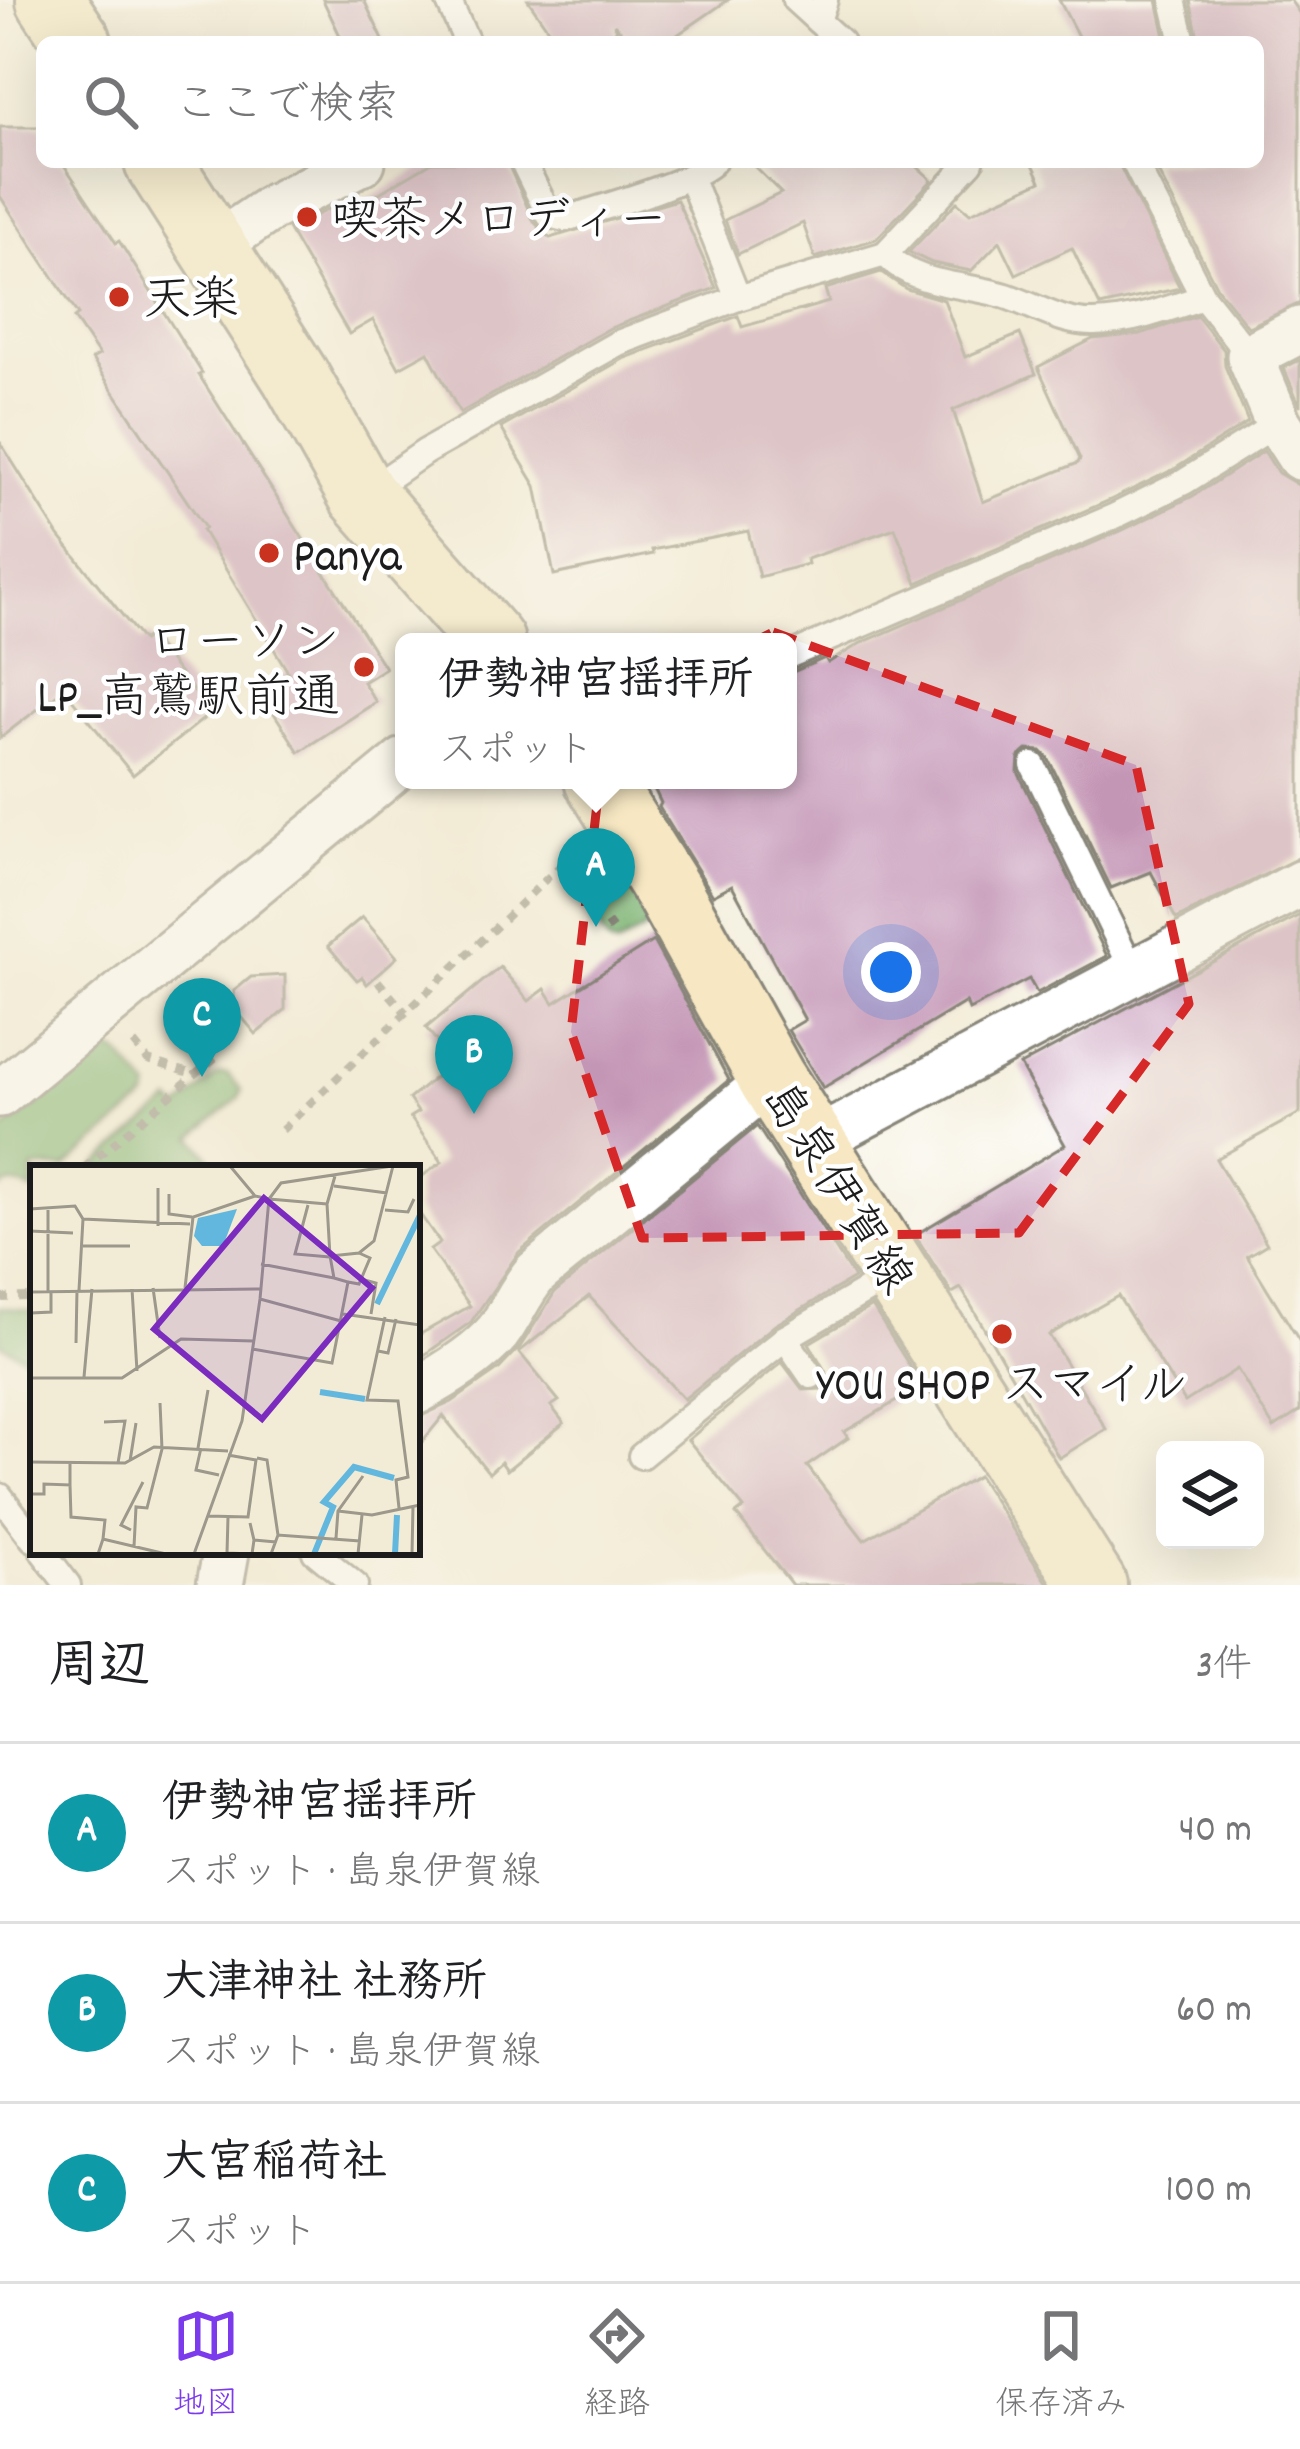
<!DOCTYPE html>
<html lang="ja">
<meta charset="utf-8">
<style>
body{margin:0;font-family:Dekko,"Klee One",sans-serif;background:#f2f2f2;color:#202124}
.controls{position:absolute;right:36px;bottom:36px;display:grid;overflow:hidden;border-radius:18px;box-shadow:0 12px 48px #0002}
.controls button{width:108px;height:108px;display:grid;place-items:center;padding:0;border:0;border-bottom:3px solid #e0e0e0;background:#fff;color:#202124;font:60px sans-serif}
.you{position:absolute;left:891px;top:972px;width:42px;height:42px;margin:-30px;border:9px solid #fff;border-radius:50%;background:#1a73e8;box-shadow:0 0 0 18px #1a73e833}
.badge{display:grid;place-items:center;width:78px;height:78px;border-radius:50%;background:#7c3aed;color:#fff;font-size:39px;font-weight:700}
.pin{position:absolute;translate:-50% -99px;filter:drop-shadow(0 3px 6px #0008)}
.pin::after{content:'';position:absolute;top:63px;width:42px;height:36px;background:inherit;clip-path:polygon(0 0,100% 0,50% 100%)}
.popup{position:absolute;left:395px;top:633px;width:402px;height:156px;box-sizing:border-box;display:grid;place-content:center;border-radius:18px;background:#fff;filter:drop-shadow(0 3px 9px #0005);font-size:39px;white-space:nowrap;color:#757577}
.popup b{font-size:45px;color:#202124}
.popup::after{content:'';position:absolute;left:50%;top:100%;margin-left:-24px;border:24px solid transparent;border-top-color:#fff}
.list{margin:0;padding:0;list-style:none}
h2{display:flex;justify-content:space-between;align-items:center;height:156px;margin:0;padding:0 48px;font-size:51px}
h2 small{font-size:39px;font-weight:400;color:#757577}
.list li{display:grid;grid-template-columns:78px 1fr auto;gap:36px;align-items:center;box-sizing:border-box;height:180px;padding:0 48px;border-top:3px solid #e0e0e0}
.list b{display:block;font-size:45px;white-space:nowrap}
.list p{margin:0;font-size:39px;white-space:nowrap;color:#757577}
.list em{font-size:39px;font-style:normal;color:#757577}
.icon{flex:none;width:66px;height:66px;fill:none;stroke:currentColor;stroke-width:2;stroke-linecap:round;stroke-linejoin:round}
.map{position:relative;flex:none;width:1300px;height:1585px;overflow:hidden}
.search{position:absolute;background:#fff;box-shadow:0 12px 48px #0002;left:36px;right:36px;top:36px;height:132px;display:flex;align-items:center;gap:30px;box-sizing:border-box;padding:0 42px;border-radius:18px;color:#757577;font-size:45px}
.sheet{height:696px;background:#fff}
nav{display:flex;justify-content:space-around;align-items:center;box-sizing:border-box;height:168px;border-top:3px solid #e0e0e0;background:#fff;font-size:33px;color:#757577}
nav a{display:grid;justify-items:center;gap:6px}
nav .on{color:#7c3aed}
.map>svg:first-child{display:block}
</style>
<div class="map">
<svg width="1300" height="1585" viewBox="0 0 1300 1585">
<rect width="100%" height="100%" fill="#fff"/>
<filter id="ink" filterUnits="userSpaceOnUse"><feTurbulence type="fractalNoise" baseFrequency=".00833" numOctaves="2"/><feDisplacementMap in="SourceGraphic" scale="24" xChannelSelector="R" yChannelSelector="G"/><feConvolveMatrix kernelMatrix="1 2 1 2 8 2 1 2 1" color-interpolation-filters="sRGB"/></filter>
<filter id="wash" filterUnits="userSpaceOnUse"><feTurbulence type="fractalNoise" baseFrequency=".004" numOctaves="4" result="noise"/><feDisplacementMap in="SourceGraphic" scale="48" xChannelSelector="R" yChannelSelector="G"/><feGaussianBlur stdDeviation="2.7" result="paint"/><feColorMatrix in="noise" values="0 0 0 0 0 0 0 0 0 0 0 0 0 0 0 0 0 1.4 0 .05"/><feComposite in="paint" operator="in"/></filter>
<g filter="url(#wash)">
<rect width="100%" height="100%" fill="#f2ebd5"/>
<g fill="#7bb26f" stroke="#4c6746" stroke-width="3">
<path d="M616,868L654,919L647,928L616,946L608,942L582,903C584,885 602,876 616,868Z"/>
<path d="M110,1050L118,1053L150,1089L147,1099L65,1168H33V1191C22,1185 11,1180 0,1189V1132Z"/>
<path d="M218,1074H228L242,1090L240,1097L193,1137L212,1160L203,1168H93L171,1101L179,1109Z"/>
<path d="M0,1307L33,1311V1361L0,1344Z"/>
</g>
<g id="blocks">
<g fill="#c496b6">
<path d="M323,0H364L384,42H343Z"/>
<path d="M528,0H728L667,42H632L614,24L620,42H557Z"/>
<path d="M1059,0H1157L1166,42H1081Z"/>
<path d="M1190,0H1290L1300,14V303L1248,327L1217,288L1153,162H1258V42H1199Z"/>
<path d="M0,127H42V162H62L116,243L119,241L202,373L199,375L385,668L363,682L376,702L299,752L259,690L288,672L202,530L205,528L92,359L99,355L74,318L78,315L0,196Z"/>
<path d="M432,162H507L534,222L550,238L677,200L716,288L610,328L460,413L428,352L399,368L373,320L349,334L288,229L331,208L337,218Z"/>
<path d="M750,162H912L932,180L876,239L815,258L803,223L738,254L725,220L781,193Z"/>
<path d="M1032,162H1118L1180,288L1100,306L1072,248L1016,274L1000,241L971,271L932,263L909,252L957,202L970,213L1041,181Z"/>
<path d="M881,272L906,289L944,300L965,357L1020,334L1036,374L953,410L983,502L1078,463L1080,459L1038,367L1093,339L1140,334L1197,316L1224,350L1225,366L1248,422L1176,468L1108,501L917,583L895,528L807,559L808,564L759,577L748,531L652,550L653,554L554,575L536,486L501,428L625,358L738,316L742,327L829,302L825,289Z"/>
<path d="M1300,360V406L1284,368Z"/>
<path d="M0,442L59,536L143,641L149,635L211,713L133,775L64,689L0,738Z"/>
<path d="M1264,451L1278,473L1300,486V857L1176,919L1151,872L1111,888L1048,758L1041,751L1027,750L1019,757L1018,772L1107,956L1037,993L1029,979L969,1010L966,1002L823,1088L788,1030L805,1020L732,885L713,895L659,807L661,803L650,780H788V674L825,658L828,663L861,643L1121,531L1193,496Z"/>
<path d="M1300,915V1113L1216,1159L1267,1244L1247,1256L1300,1342V1411L1274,1428L1237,1369L1185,1402L1118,1296L1049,1335L1106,1429L1059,1458L961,1288L952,1293L915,1235L1065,1145L1020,1065Z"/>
<path d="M362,917L397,957L367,984L362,977L357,980L328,946Z"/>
<path d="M653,941L729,1080L519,1252L471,1322L417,1360V1336L470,1306L430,1250L440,1243L417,1210V1180L442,1162L410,1117L418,1112L409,1099L454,1062L426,1028L500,967L529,1001L545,989L554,1003Z"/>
<path d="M285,975V1010L256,1034L235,1009L234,991L251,977Z"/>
<path d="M757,1126L854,1278L775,1325L684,1399L589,1296L519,1352L559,1401L551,1406L564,1423L507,1470L501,1462L489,1473L443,1416L417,1448V1418L452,1402L499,1369L520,1347L555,1292Z"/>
<path d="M872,1306L922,1386L844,1432L848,1438L807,1466L864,1540L978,1476L1049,1585H792L736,1514L744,1508L688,1440L782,1362L803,1390L821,1389L827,1374L809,1343Z"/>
</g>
</g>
</g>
<g filter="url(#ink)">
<use href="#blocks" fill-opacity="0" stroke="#878478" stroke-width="3"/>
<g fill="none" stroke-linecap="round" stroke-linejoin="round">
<defs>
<g id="lane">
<path d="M448,0L467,42"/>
<path d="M795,0L818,21"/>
<path d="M825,0L818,21L841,42"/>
<path d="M1173,0L1183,42"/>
<path d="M523,162L549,215L565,219C594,210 699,180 713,162"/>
<path d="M1134,162L1203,297L1250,356"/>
<path d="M691,179L738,298"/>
<path d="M885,254C917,288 966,283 1006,296C1036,306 1062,324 1094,323C1132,322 1168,309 1203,297"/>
<path d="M364,494L425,452L618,343L738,298L885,254L971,162"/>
<path d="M788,656L1115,516L1184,482L1278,423"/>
<path d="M1033,765L1133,971"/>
<path d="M785,1338L811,1376"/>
<path d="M641,1456L785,1338L891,1276"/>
<path d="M0,1496L33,1539"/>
<path d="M43,1552L68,1585"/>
<path d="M315,1552L355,1585"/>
</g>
<g id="street">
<path d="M214,247L271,208L362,162"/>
<path d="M1300,330L1250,356L1278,423L1300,457"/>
<path d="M0,1094L404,761"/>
<path d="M812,1143L1300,884"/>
<path d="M417,1391C444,1376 478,1356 498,1332C512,1313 520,1291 536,1273L772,1079"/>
<path d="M220,1585L226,1552"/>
</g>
<g id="secondary">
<path d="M50,0L78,42"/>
<path d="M158,162L295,376L362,495L491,642"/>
<path d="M598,780L670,895L772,1079L1093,1585"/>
</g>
</defs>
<use href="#lane" stroke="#878478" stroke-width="30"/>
<use href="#street" stroke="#878478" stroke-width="51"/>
<use href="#secondary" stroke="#878478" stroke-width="72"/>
<g stroke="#878478" stroke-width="8" stroke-dasharray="9 9" stroke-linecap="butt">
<path d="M606,929L614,923"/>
<path d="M378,981L406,1013"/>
<path d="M134,1043L148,1060L193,1074"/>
<path d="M282,1130L577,850"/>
<path d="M84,1168L216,1057"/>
<path d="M0,1298L28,1297"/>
</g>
<use href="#lane" stroke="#fff" stroke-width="24"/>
<use href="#street" stroke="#fff" stroke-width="45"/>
<use href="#secondary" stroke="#f7e8c3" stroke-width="66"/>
</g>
</g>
<path d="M0 0H1300V1585H0ZM773,632L1136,765L1189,1004L1019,1233L642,1238L571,1032L607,717Z" fill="#f2ebd5" fill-opacity=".55" fill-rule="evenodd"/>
<path fill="none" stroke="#d62828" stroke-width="9" stroke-dasharray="24 15" stroke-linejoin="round" d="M773,632L1136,765L1189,1004L1019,1233L642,1238L571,1032L607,717Z"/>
<g fill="#c8321e" stroke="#fff" stroke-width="4.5">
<circle cx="307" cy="217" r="12"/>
<circle cx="119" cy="297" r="12"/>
<circle cx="269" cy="553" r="12"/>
<circle cx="364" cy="667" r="12"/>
<circle cx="1002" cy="1334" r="12"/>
</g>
<g text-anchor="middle" stroke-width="9" stroke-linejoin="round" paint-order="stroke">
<g font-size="48" fill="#1c1c1c" stroke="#fff" text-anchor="start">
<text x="331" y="234">喫茶メロディー</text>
<text x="143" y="314">天楽</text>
<text x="293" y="570">Panya</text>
<text x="340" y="656" text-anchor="end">ローソン<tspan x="340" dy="55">LP_高鷲駅前通</tspan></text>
<text x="1002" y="1399" text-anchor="middle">YOU SHOP スマイル</text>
</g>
<g font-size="48" fill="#1c1c1c" stroke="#fff">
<text transform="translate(840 1186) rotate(58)" y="17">島泉伊賀線</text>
</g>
</g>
<g transform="translate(30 1165)">
<rect width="390" height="390" fill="#f2ebd5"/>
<path d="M207,44L193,81H172L164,71L168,53Z" fill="#62b7de"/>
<path fill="none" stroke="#62b7de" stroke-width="6" d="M347,139L390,50M290,227L335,234M284,389L303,342L294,337L324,302L364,313M365,389L367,350"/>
<path fill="none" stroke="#9c988b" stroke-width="3" d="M304,21L357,28M128,23V61M139,29V49L162,52M297,39L239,34L251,18L362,1M278,40L265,89L300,92M18,42V126M0,44L45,41L53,54L160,59M355,45L378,47L384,34M0,66L43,68M53,81H100M300,91L297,39L305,11M231,99L304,113M331,114L346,118L341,149M318,117L329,119L340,93L329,88M123,123L130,173M155,123L163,52L225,31M102,124L107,206M49,125L53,54M0,127L230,124M230,134L311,156M1,148L21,147V126M313,149L390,160M355,152L337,235L368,236L378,312L366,315L369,343M46,178L47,125M222,184L302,198L318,117L304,113L300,91L329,88L344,76L363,1M348,186L358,188L366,154M54,212L62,124M0,213H92L151,174L223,176M74,257L95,256L88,298M168,283L178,225M171,283L166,305L189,310M227,293L237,295L248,370M100,296L106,258M0,297L95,298L124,282L198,286M40,320L41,352L75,355L73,374M0,329H14V319L40,320V299M308,346L342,350L390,340M178,351L218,352L226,295L198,290M198,352L197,388L222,389L224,375M220,358L224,375L246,377M101,365L91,360L113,317M306,373L308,346L333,311M104,382L106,342L117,343L132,284L130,238M68,389L73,374L136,389M164,389L212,256L230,134L239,34L225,31L200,1M241,389L248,370L330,376M328,389L332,350M382,389L383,341"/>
<path fill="#7b2cbf" fill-opacity="0.15" stroke="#7b2cbf" stroke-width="6" d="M234,33L342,123L232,254L124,164Z"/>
<rect width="390" height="390" fill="none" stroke="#1c1c1c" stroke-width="6"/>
</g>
</svg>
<div class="controls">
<button><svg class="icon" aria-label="layers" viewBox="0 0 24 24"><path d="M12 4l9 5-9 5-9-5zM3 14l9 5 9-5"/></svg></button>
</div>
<div class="you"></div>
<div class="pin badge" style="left:596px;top:927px;background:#0f9aa8">A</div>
<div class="popup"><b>伊勢神宮揺拝所</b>スポット</div>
<div class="pin badge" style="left:474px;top:1114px;background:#0f9aa8">B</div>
<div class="pin badge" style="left:202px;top:1077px;background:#0f9aa8">C</div>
<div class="search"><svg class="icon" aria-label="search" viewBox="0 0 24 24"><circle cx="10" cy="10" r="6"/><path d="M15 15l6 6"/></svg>ここで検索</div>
</div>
<section class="sheet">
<h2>周辺<small>3件</small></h2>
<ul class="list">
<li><span class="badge" style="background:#0f9aa8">A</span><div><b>伊勢神宮揺拝所</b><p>スポット · 島泉伊賀線</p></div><em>40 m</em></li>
<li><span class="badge" style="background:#0f9aa8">B</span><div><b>大津神社 社務所</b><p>スポット · 島泉伊賀線</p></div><em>60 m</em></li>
<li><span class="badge" style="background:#0f9aa8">C</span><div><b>大宮稲荷社</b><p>スポット</p></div><em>100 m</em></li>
</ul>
</section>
<nav>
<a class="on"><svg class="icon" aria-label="map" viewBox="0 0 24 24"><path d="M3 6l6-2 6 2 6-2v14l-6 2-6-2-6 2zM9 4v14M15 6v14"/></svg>地図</a>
<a><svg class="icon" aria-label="directions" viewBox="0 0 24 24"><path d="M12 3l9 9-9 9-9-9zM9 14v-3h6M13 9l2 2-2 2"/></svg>経路</a>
<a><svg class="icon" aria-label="saved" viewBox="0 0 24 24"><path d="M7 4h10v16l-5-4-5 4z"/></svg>保存済み</a>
</nav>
